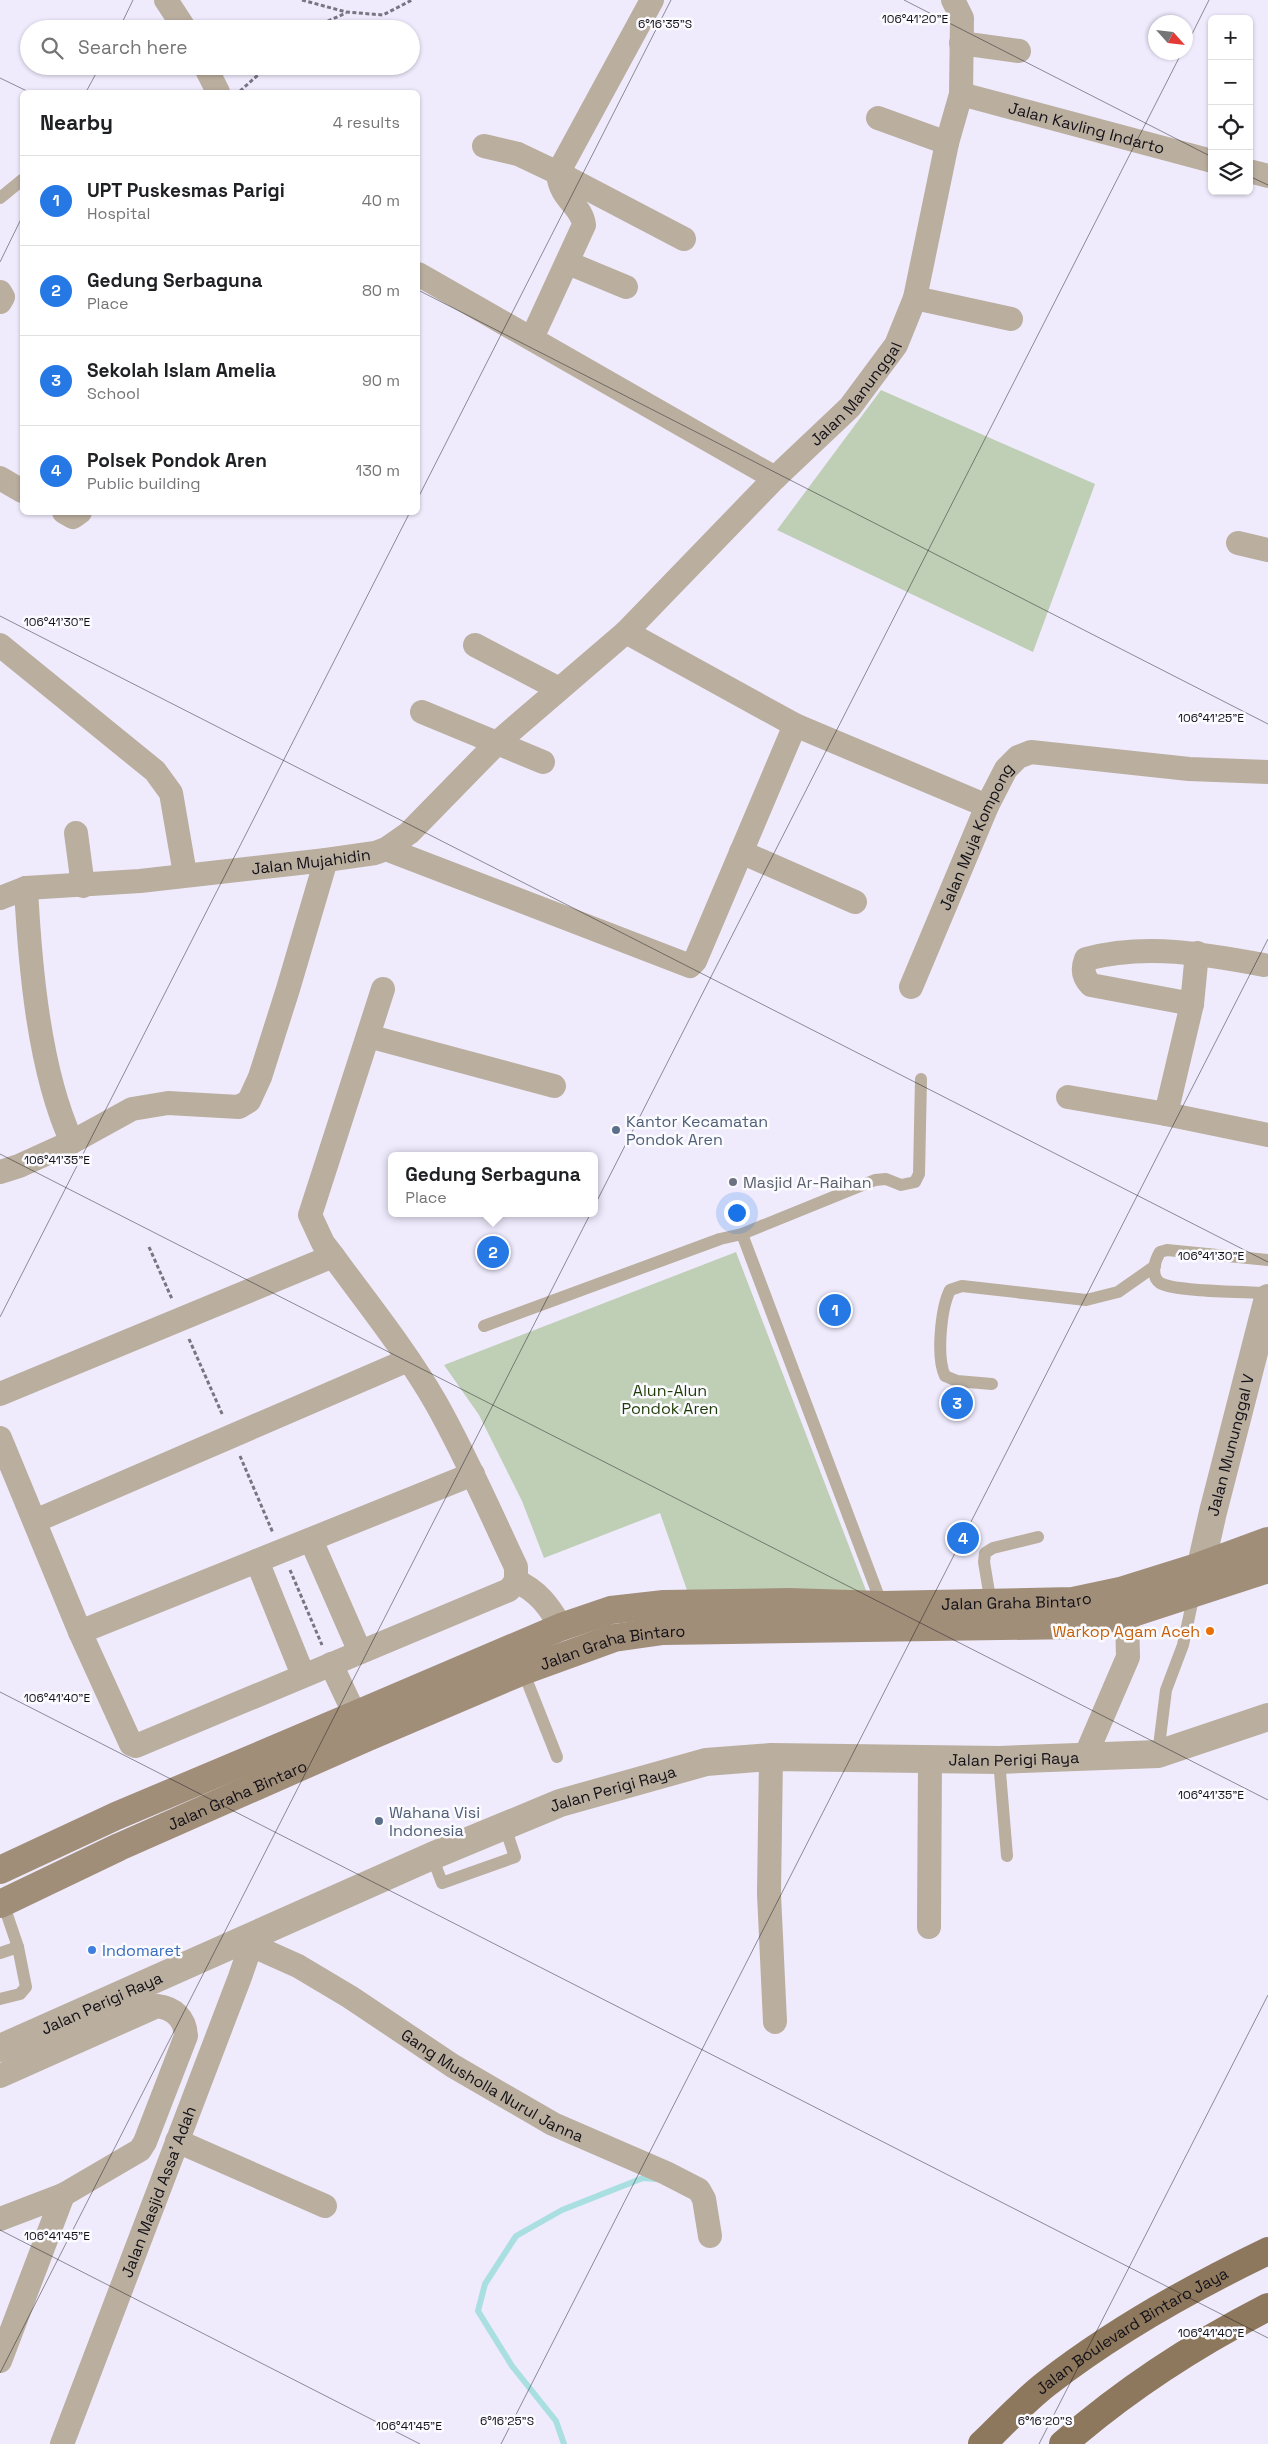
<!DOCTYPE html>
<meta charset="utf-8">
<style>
body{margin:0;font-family:"Space Grotesk",sans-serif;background:#f6f6f6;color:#202124}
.controls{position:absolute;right:15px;top:15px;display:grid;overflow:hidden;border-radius:8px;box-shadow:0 1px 4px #0004}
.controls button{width:45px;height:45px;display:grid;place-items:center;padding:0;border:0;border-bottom:1px solid #e0e0e0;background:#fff;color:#202124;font:25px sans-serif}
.compass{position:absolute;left:1148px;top:15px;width:45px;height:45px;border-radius:50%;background:#fff;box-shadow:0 1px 4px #0004;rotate:117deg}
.you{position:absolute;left:736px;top:1212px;width:18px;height:18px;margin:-12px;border:4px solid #fff;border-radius:50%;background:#1a73e8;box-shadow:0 0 0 8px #1a73e833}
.badge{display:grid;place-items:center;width:32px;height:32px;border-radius:50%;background:#2679e4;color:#fff;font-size:16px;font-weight:700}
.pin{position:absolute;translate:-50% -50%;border:2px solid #fff;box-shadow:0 1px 5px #0006}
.popup{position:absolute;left:388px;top:1152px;width:210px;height:65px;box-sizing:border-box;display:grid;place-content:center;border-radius:8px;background:#fff;filter:drop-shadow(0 1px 4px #0005);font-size:16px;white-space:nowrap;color:#757577}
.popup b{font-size:19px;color:#202124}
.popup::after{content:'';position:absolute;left:50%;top:100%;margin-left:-10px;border:10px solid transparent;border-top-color:#fff}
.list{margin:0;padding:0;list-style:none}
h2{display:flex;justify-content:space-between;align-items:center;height:65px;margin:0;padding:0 20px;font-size:21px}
h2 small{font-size:16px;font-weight:400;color:#757577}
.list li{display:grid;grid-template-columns:32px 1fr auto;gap:15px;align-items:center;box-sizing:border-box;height:90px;padding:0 20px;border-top:1px solid #e0e0e0}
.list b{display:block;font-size:19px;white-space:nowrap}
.list p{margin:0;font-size:16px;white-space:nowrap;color:#757577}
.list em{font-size:16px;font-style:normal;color:#757577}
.icon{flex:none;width:28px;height:28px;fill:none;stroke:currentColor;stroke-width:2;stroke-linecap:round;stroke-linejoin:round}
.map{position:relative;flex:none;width:1268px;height:2444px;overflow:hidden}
.search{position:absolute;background:#fff;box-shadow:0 1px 4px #0004;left:20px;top:20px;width:400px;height:55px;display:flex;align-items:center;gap:12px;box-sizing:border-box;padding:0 18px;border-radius:28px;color:#757577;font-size:19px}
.panel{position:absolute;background:#fff;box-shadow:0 1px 4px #0004;left:20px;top:90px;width:400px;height:425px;border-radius:8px}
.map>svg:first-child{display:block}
</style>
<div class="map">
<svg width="1268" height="2444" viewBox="0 0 1268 2444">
<rect width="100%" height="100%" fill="#efebfd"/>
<g fill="#bfcfb6">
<path d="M881,390L1095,484L1033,652L777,530Z"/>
<path d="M736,1252L867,1593L689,1596L660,1513L544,1558L522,1501L479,1415L444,1365Z"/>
</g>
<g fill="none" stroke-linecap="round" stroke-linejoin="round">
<path stroke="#a9dfe1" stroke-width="6" d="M564,2444L556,2421L512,2366L478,2311L485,2284L516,2236L562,2210L643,2178L656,2179"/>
<g stroke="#787581" stroke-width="3" stroke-dasharray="4 2.5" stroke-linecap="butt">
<path d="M302,0L346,12L383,15L412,0"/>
<path d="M310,29L346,13"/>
<path d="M240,91L268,66"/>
<path d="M149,1247L172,1299"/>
<path d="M189,1339L223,1416"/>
<path d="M240,1456L273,1533"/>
<path d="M290,1570L322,1645"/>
</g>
<g stroke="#baae9f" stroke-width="12">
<path d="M0,198L22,180"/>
<path d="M742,1234L882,1605"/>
<path d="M1268,1260L1167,1250L1160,1252C1155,1260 1150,1276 1160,1283C1175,1292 1248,1292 1268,1293"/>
<path d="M484,1326L720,1239L742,1234L875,1180L886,1179L901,1185L915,1182L919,1174L921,1079"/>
<path d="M992,1384L957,1381L945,1376C936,1357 941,1308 950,1290L962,1286L1086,1300L1118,1292L1155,1266"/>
<path d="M991,1604L984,1562L985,1553L993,1548L1038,1537"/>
<path d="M523,1671L557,1757"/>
<path d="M1158,1754L1166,1690L1183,1645L1194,1594"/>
<path d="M999,1760L1007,1856"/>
<path d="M432,1856L442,1883L515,1857L505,1827"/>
<path d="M0,1953L18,1947"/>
<path d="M0,1999L20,1994L26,1987L18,1947L2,1900"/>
</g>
<g stroke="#baae9f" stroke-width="24">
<path d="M166,0L185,29"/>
<path d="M961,43L1019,51"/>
<path d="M205,66L218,92"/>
<path id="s1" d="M961,94L1212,161"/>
<path d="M878,118L947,143"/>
<path d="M484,146L518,154L558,173L684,239"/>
<path d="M1249,171L1268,176"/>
<path d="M568,263L626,287"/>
<path d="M418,274L775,478"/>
<path d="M0,292L3,297L0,302"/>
<path d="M915,298L1011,319"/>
<path d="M532,338L584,225C582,205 560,200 558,173L652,0"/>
<path d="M0,478L22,491"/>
<path d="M64,512L73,517L80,512"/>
<path d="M1238,543L1268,550"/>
<path d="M626,632L795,725L987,806"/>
<path d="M0,645L155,771L171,793L185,874"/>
<path d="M475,645L559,689"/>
<path d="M422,712L543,762"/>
<path d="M76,833L83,886"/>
<path d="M386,849L690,966L695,961L795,725"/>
<path d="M741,852L855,902"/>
<path d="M26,888C30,966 39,1071 72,1142"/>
<path id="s2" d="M0,898L26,888L140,881L326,860L375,853L386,849L409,833L498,742L626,632L775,478L850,407L896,345L915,298L947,143L961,94L962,18L953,0"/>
<path id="s3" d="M911,987L987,806L1006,769L1018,757L1031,752L1189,769L1268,772"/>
<path d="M1192,1004L1091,985C1083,977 1082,969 1086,959C1146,943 1205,954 1264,965"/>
<path d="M368,1036L554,1086"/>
<path d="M1068,1097L1166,1114L1268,1135"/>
<path d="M1166,1114L1192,1004L1197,953"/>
<path d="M0,1172L19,1166L72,1142L132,1109L168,1103L239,1107L249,1101L260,1077L288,989L326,860"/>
<path d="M333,1256L323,1243L310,1215L383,989"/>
<path d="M0,1394L333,1256C368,1304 406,1351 436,1403C466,1456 490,1512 516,1567V1581L509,1590L136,1746L131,1744L80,1632L0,1438"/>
<path d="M35,1521L408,1360"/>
<path d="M311,1540L360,1652"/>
<path d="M257,1561L303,1675"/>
<path d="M516,1581C538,1591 549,1606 561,1627"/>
<path d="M80,1632L473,1474"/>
<path d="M331,1664L355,1715"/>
<path d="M771,1757L769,1894L775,2022"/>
<path d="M1085,1757L1128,1657L1127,1615L1122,1598"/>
<path d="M929,1927L930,1758"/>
<path id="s4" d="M251,1945L298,1966L350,1997L453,2066L553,2124L666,2173L699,2190L704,2199L710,2236"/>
<path d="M0,2076L157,2006C174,2008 185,2018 186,2036L145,2142L140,2150L63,2195L0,2219"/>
<path d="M177,2141L325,2206"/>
<path d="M0,2361L63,2195"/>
<path id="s5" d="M62,2444L240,1977L251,1945L249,1939"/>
</g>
<g stroke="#baae9f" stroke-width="28">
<path id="s6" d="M1196,1587L1213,1512L1268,1298"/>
<path id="s7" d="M0,2048L432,1856L560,1803L706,1762L771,1757L999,1760L1158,1754L1268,1717"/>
</g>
<g stroke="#a18e79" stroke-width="28">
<path id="s8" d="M0,1870L116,1816L355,1715L561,1627L611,1610L664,1604L789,1602L882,1605L1073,1601L1120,1591L1200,1566L1268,1541"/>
<path id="s9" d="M0,1904L119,1847L366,1738L523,1671L614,1638L663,1631L1077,1625L1127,1615L1268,1569"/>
</g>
<g stroke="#8e785d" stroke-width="28">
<path id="s10" d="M982,2444C1003,2424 1023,2402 1046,2384C1114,2331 1191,2288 1268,2251"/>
<path d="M1063,2444C1126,2389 1194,2345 1268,2307"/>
</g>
</g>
<path fill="none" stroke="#131118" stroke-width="1" stroke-opacity="0.45" d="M904,0L1212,157M119,29L133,0M1186,46L1209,0M0,78L29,92M86,92L100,66M1249,176L1268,185M0,262L22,217M418,290L1268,724M418,498L671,0M0,616L1268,1262M0,1154L1268,1800M0,1317L410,512M0,1692L1268,2338M0,2230L420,2444M0,2373L1182,52M501,2444L1268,939M1039,2444L1268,1995"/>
<g fill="#5c6f8a" stroke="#fbfbff" stroke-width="2">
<circle cx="616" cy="1130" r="5"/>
<circle cx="379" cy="1821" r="5"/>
</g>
<circle fill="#6b7280" stroke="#fbfbff" stroke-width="2" cx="733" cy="1182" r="5"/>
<circle fill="#e8710a" stroke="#fbfbff" stroke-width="2" cx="1210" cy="1631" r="5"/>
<circle fill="#3f7fe0" stroke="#fbfbff" stroke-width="2" cx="92" cy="1950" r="5"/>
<g text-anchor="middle" stroke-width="5" stroke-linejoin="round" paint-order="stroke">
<g font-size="16" fill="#131118" stroke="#fbfbff">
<text dy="6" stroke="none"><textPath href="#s1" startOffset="130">Jalan Kavling Indarto</textPath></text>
<text dy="6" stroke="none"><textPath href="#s2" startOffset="1046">Jalan Manunggal</textPath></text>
<text dy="6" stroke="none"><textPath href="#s3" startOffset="164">Jalan Muja Kompong</textPath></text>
<text dy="6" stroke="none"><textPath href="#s2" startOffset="314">Jalan Mujahidin</textPath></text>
<text dy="6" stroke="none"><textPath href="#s6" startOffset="146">Jalan Mununggal V</textPath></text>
<text dy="6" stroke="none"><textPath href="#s8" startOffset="1070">Jalan Graha Bintaro</textPath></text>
<text dy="6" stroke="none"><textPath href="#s9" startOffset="666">Jalan Graha Bintaro</textPath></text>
<text dy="6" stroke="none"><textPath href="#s7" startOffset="1071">Jalan Perigi Raya</textPath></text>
<text dy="6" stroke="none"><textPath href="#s7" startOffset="666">Jalan Perigi Raya</textPath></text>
<text dy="6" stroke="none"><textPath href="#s9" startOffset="261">Jalan Graha Bintaro</textPath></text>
<text dy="6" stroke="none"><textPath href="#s7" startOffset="111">Jalan Perigi Raya</textPath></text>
<text dy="6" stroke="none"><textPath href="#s4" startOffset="280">Gang Musholla Nurul Janna</textPath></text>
<text dy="6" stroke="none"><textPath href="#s5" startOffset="270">Jalan Masjid Assa' Adah</textPath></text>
<text dy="6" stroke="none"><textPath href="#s10" startOffset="189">Jalan Boulevard Bintaro Jaya</textPath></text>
</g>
<g font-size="16" fill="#4e5e75" stroke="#fbfbff" text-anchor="start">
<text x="626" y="1127">Kantor Kecamatan<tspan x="626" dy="18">Pondok Aren</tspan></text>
<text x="389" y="1818">Wahana Visi<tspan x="389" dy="18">Indonesia</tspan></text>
</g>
<g font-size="16" fill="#5b616d" stroke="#fbfbff" text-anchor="start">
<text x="743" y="1188">Masjid Ar-Raihan</text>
</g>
<g font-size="16" fill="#1f3b05" stroke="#fbfbff">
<text x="670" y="1396">Alun-Alun<tspan x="670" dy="18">Pondok Aren</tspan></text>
</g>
<g font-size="16" fill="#c56008" stroke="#fbfbff" text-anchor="end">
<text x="1200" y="1637">Warkop Agam Aceh</text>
</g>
<g font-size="16" fill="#366cbe" stroke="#fbfbff" text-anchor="start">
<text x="102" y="1956">Indomaret</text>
</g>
</g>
<g font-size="12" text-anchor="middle" fill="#131118" stroke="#fbfbff" stroke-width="5" stroke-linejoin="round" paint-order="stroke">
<text x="915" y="23">106°41'20"E</text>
<text x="665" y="28">6°16'35"S</text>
<text x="57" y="626">106°41'30"E</text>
<text x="1211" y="722">106°41'25"E</text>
<text x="57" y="1164">106°41'35"E</text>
<text x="1211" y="1260">106°41'30"E</text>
<text x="57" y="1702">106°41'40"E</text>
<text x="1211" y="1799">106°41'35"E</text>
<text x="57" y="2240">106°41'45"E</text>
<text x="1211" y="2337">106°41'40"E</text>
<text x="507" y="2425">6°16'25"S</text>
<text x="1045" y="2425">6°16'20"S</text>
<text x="409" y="2430">106°41'45"E</text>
</g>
</svg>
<div class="controls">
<button>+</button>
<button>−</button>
<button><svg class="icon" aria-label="locate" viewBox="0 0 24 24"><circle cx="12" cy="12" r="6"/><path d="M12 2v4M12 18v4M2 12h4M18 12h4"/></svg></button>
<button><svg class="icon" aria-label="layers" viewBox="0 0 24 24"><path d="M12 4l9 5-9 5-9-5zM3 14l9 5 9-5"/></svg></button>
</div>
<svg class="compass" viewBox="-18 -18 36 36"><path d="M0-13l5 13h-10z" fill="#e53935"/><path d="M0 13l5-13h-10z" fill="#757577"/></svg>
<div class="you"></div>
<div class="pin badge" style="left:835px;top:1310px">1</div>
<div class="pin badge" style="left:493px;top:1252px">2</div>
<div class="popup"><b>Gedung Serbaguna</b>Place</div>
<div class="pin badge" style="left:957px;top:1403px">3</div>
<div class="pin badge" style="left:963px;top:1538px">4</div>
<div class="search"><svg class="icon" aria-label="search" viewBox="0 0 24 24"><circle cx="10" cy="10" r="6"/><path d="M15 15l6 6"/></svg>Search here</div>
<section class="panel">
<h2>Nearby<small>4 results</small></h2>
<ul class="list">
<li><span class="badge">1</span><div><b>UPT Puskesmas Parigi</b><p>Hospital</p></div><em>40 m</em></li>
<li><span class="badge">2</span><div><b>Gedung Serbaguna</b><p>Place</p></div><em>80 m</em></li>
<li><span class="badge">3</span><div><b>Sekolah Islam Amelia</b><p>School</p></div><em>90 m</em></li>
<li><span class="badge">4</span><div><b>Polsek Pondok Aren</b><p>Public building</p></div><em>130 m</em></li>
</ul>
</section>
</div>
